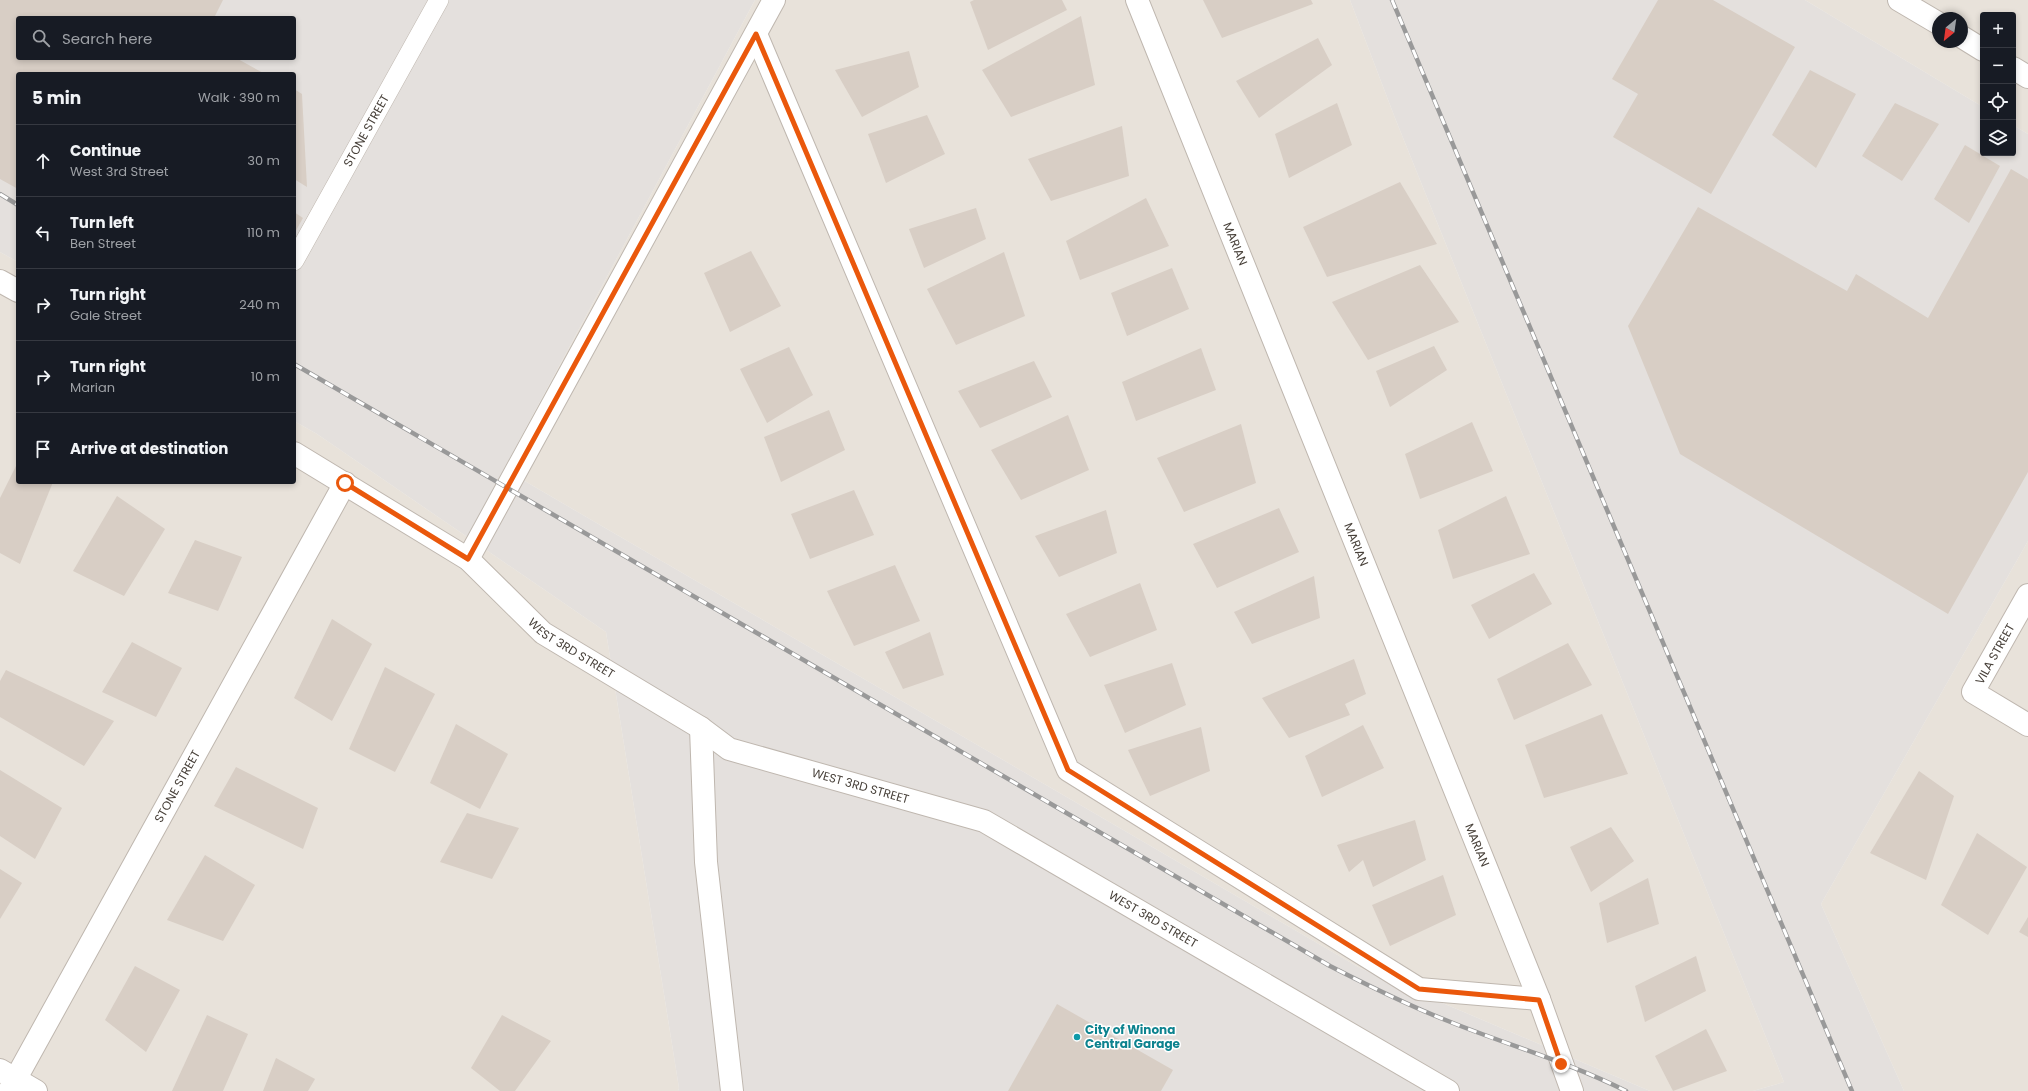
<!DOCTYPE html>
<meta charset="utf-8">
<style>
body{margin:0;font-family:Poppins,sans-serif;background:#242831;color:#f1f3f6}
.controls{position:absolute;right:12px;top:12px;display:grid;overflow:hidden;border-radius:4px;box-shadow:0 2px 6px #0003}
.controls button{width:36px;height:36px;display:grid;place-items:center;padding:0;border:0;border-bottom:1px solid #363941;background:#171b24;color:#f1f3f6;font:20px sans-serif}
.compass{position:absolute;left:1932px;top:12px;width:36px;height:36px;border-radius:50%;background:#171b24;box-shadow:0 2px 6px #0003;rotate:209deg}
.stop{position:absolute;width:12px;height:12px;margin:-9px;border:3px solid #ea580c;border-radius:50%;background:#fff}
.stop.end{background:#ea580c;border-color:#fff;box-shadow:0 1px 4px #0008}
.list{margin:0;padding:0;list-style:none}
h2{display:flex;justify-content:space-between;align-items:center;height:52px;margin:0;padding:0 16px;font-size:17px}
h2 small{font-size:13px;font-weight:400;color:#9ea1a6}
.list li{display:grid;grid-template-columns:26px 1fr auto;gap:12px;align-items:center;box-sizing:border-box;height:72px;padding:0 16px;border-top:1px solid #363941}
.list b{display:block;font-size:15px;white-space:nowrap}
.list p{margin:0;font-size:13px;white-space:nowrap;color:#9ea1a6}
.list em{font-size:13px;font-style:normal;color:#9ea1a6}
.icon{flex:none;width:22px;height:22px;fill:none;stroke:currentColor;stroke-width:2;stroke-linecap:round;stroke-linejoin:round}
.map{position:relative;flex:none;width:2028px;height:1091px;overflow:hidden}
.search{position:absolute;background:#171b24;box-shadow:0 2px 6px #0003;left:16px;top:16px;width:280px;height:44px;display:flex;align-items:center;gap:10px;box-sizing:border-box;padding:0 14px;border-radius:4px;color:#9ea1a6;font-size:15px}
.panel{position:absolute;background:#171b24;box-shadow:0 2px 6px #0003;left:16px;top:72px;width:280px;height:412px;border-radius:4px}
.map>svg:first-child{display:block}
</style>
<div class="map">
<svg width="2028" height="1091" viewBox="0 0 2028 1091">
<rect width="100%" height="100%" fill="#f4f1ec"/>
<g fill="#e8e2da" fill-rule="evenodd">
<path d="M755,0H1350L1395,118L1784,1082L1753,1091H1650L1360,968L504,469Z"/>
<path d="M1805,0H2028V134L2013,125V15H1983V107ZM1938,18H1962V42H1938Z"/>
<path d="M0,252L18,262V482H294V421L317,434L606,632L679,1088L678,1091H0Z"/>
<path d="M2028,541V1091H1904L1821,904Z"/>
</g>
<g fill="#e4e0dd" fill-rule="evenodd">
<path d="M0,0H755L504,469L1360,968L1650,1091H678L679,1088L606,632L317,434L294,421V74H18V262L0,252ZM18,18H294V58H18Z"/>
<path d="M1350,0H1805L1983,107V153H2013V125L2028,134V541L1821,904L1904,1091H1753L1784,1082L1395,118Z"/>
</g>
<g fill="#d8cec5">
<path d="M0,0H223L214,18H18V58H236L265,74H18V189L0,179Z"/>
<path d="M974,0H1062L1067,10L988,50L970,2Z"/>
<path d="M1203,0H1311L1313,4L1222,38Z"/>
<path d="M1658,0H1713L1795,47L1711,194L1613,137L1638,94L1612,79Z"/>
<path d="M1081,16L1095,85L1011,117L982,70Z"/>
<path d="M1318,38L1332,65L1259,118L1236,81Z"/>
<path d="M909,51L919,87L862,117L835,70Z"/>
<path d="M1810,70L1856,94L1816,168L1772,135Z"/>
<path d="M294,89L302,94L307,187L294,179Z"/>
<path d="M1337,103L1352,145L1289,178L1275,134Z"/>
<path d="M1895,103L1939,124L1902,181L1862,156Z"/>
<path d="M927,115L945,154L886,183L868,134Z"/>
<path d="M1122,126L1129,176L1051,201L1028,159Z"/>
<path d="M1965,145L2000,166L1969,223L1934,199Z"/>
<path d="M2011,169L2028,179V472L1948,614L1680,454L1628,326L1698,207L1847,291L1856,274L1928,318Z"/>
<path d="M1400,182L1437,244L1327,277L1303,227Z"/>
<path d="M1146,198L1169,246L1080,280L1066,241Z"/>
<path d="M976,208L986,239L924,268L909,229Z"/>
<path d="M294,212L303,218L294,234Z"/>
<path d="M751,251L781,306L730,332L704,273Z"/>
<path d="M1004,252L1025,316L956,345L927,289Z"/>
<path d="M1420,265L1459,322L1368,360L1332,302Z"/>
<path d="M1172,268L1189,309L1127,336L1111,293Z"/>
<path d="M1434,346L1447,370L1390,407L1376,371Z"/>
<path d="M789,347L813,395L767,423L740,369Z"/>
<path d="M1201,348L1216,390L1136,421L1122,382Z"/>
<path d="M1034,361L1052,397L980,428L958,391Z"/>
<path d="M829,410L845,450L781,482L764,437Z"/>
<path d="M1068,415L1089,470L1021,500L991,450Z"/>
<path d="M1472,422L1493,471L1420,499L1405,454Z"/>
<path d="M1241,424L1256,483L1184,512L1157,458Z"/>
<path d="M18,462V482H53L20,564L0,553V498Z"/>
<path d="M854,490L874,535L810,559L791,514Z"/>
<path d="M117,496L165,529L124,596L73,571Z"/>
<path d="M1506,496L1530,554L1453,579L1438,530Z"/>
<path d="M1279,508L1299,552L1217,588L1193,544Z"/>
<path d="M1106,510L1117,553L1059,577L1035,536Z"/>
<path d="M195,540L242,557L218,611L168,593Z"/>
<path d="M895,565L920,621L854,646L827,591Z"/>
<path d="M1534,573L1552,604L1489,639L1471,605Z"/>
<path d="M1314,576L1320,618L1252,644L1234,612Z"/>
<path d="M1140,583L1157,630L1090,657L1066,614Z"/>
<path d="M332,619L372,644L332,721L294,698Z"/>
<path d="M930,632L944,675L903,689L885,652Z"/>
<path d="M132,642L182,668L156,717L102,692Z"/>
<path d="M1568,643L1592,685L1514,720L1497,679Z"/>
<path d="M1354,659L1366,694L1345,704L1350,715L1289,738L1262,698Z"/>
<path d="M1172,663L1186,705L1125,733L1104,685Z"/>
<path d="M385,667L435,694L395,772L349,749Z"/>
<path d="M6,670L114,721L84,766L0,717V681Z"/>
<path d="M1602,714L1628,774L1544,798L1525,745Z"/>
<path d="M456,724L508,754L480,809L430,783Z"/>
<path d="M1363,725L1384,768L1322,797L1305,756Z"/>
<path d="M1201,727L1210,771L1150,796L1128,750Z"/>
<path d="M236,767L318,808L303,849L214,806Z"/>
<path d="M0,770L62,808L35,859L0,836Z"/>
<path d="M1919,771L1954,796L1926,880L1870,853Z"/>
<path d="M467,813L519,828L492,879L440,862Z"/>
<path d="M1415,820L1426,860L1373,887L1363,860L1349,872L1337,845Z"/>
<path d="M1611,827L1634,861L1591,892L1570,847Z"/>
<path d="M1977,833L2027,867L1988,935L1941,905Z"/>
<path d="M205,855L255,885L223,941L167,920Z"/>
<path d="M0,869L22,883L0,919Z"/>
<path d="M1443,875L1456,915L1390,946L1372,905Z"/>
<path d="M1648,878L1659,924L1607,943L1599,903Z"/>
<path d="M2028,917V937L2019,932Z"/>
<path d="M1696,956L1706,991L1645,1022L1635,986Z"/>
<path d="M135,966L180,990L146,1052L105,1020Z"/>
<path d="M1057,1004L1173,1070L1161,1091H1008Z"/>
<path d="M207,1015L248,1034L223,1091H172Z"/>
<path d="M502,1015L551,1041L515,1091H500L471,1068Z"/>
<path d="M1706,1029L1727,1071L1673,1091L1655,1056Z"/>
<path d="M276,1058L315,1079L308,1091H263Z"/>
</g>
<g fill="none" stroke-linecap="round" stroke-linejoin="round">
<defs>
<g id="service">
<path id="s1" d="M294,261L439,0"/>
</g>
<g id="minor">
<path id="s2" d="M1137,0L1539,999L1572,1091"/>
<path d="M756,34L1068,770L1419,989L1539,999"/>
<path d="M0,281L18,291"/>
<path id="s3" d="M294,453L468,559L543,633L701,728L729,749L984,821L1448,1091"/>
<path d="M468,559L774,0"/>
<path d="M2028,595L1973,692L2028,725"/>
<path d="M701,728L706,862L732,1091"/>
<path d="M0,1070L36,1091"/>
<path id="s4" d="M9,1091L345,483"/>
</g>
<g id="tertiary">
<path d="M1899,0L1938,23"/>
<path d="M1962,37L1983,50"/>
<path d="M2013,68L2028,77"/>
</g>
</defs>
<use href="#service" stroke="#bfb7af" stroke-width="20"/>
<use href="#minor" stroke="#bfb7af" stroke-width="24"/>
<use href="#tertiary" stroke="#bfb7af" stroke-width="24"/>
<use href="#service" stroke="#fff" stroke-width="19"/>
<use href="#minor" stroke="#fff" stroke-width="22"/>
<use href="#tertiary" stroke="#fff" stroke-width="22"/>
<defs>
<g id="rail">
<path d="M1392,0L1852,1091"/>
<path d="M0,194L18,205"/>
<path d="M294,364L1330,966C1369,986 1407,1005 1448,1021C1507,1045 1569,1062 1626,1091"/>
</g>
</defs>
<use href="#rail" stroke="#999" stroke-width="4.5"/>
<use href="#rail" stroke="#fff" stroke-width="3" stroke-dasharray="9" stroke-linecap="butt"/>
</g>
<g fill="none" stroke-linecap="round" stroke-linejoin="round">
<path stroke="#ea580c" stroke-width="5" d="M345,483L468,559L756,34L1068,770L1419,989L1539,1000L1561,1064"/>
</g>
<circle fill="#0f9aa8" stroke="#fff" stroke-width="1.5" cx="1077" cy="1037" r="4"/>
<g text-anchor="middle" stroke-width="3" stroke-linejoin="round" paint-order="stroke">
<g font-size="12" fill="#48413a" stroke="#fff">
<text dy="4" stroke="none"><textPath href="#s1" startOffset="149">STONE STREET</textPath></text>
<text dy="4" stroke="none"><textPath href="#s2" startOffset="263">MARIAN</textPath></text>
<text dy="4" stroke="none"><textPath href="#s2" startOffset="587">MARIAN</textPath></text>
<text dy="4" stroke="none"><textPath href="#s3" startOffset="341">WEST 3RD STREET</textPath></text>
<text transform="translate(1995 654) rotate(-61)" y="4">VILA STREET</text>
<text dy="4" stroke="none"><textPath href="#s3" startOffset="665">WEST 3RD STREET</textPath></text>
<text dy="4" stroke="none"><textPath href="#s4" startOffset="348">STONE STREET</textPath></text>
<text dy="4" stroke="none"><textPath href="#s2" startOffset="911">MARIAN</textPath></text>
<text dy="4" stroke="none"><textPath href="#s3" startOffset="989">WEST 3RD STREET</textPath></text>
</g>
<g font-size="12" font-weight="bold" fill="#0d838f" stroke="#fff" text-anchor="start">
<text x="1085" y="1034">City of Winona<tspan x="1085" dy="14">Central Garage</tspan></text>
</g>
</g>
</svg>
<div class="controls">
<button>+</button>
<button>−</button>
<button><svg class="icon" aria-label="locate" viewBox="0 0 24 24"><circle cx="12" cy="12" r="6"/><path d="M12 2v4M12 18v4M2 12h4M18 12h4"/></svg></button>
<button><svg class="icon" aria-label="layers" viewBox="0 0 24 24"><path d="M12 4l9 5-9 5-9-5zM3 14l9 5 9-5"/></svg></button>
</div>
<svg class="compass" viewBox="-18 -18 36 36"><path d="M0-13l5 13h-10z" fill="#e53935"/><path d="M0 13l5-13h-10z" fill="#9ea1a6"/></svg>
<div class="stop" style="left:345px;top:483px"></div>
<div class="stop end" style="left:1561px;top:1064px"></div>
<div class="search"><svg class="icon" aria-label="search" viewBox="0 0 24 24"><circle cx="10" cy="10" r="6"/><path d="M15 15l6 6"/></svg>Search here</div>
<section class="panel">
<h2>5 min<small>Walk · 390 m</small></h2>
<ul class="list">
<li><svg class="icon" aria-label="ahead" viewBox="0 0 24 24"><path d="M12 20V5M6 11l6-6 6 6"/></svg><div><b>Continue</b><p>West 3rd Street</p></div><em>30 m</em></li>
<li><svg class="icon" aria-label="left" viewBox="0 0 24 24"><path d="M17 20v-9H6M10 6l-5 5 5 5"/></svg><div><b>Turn left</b><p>Ben Street</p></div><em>110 m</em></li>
<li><svg class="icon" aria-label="right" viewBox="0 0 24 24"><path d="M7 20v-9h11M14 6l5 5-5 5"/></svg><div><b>Turn right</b><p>Gale Street</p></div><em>240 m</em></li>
<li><svg class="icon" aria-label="right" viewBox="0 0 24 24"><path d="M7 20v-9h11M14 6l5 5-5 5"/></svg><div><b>Turn right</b><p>Marian</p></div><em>10 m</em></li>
<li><svg class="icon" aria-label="arrive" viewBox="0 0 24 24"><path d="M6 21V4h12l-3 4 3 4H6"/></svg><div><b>Arrive at destination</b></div></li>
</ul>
</section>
</div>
